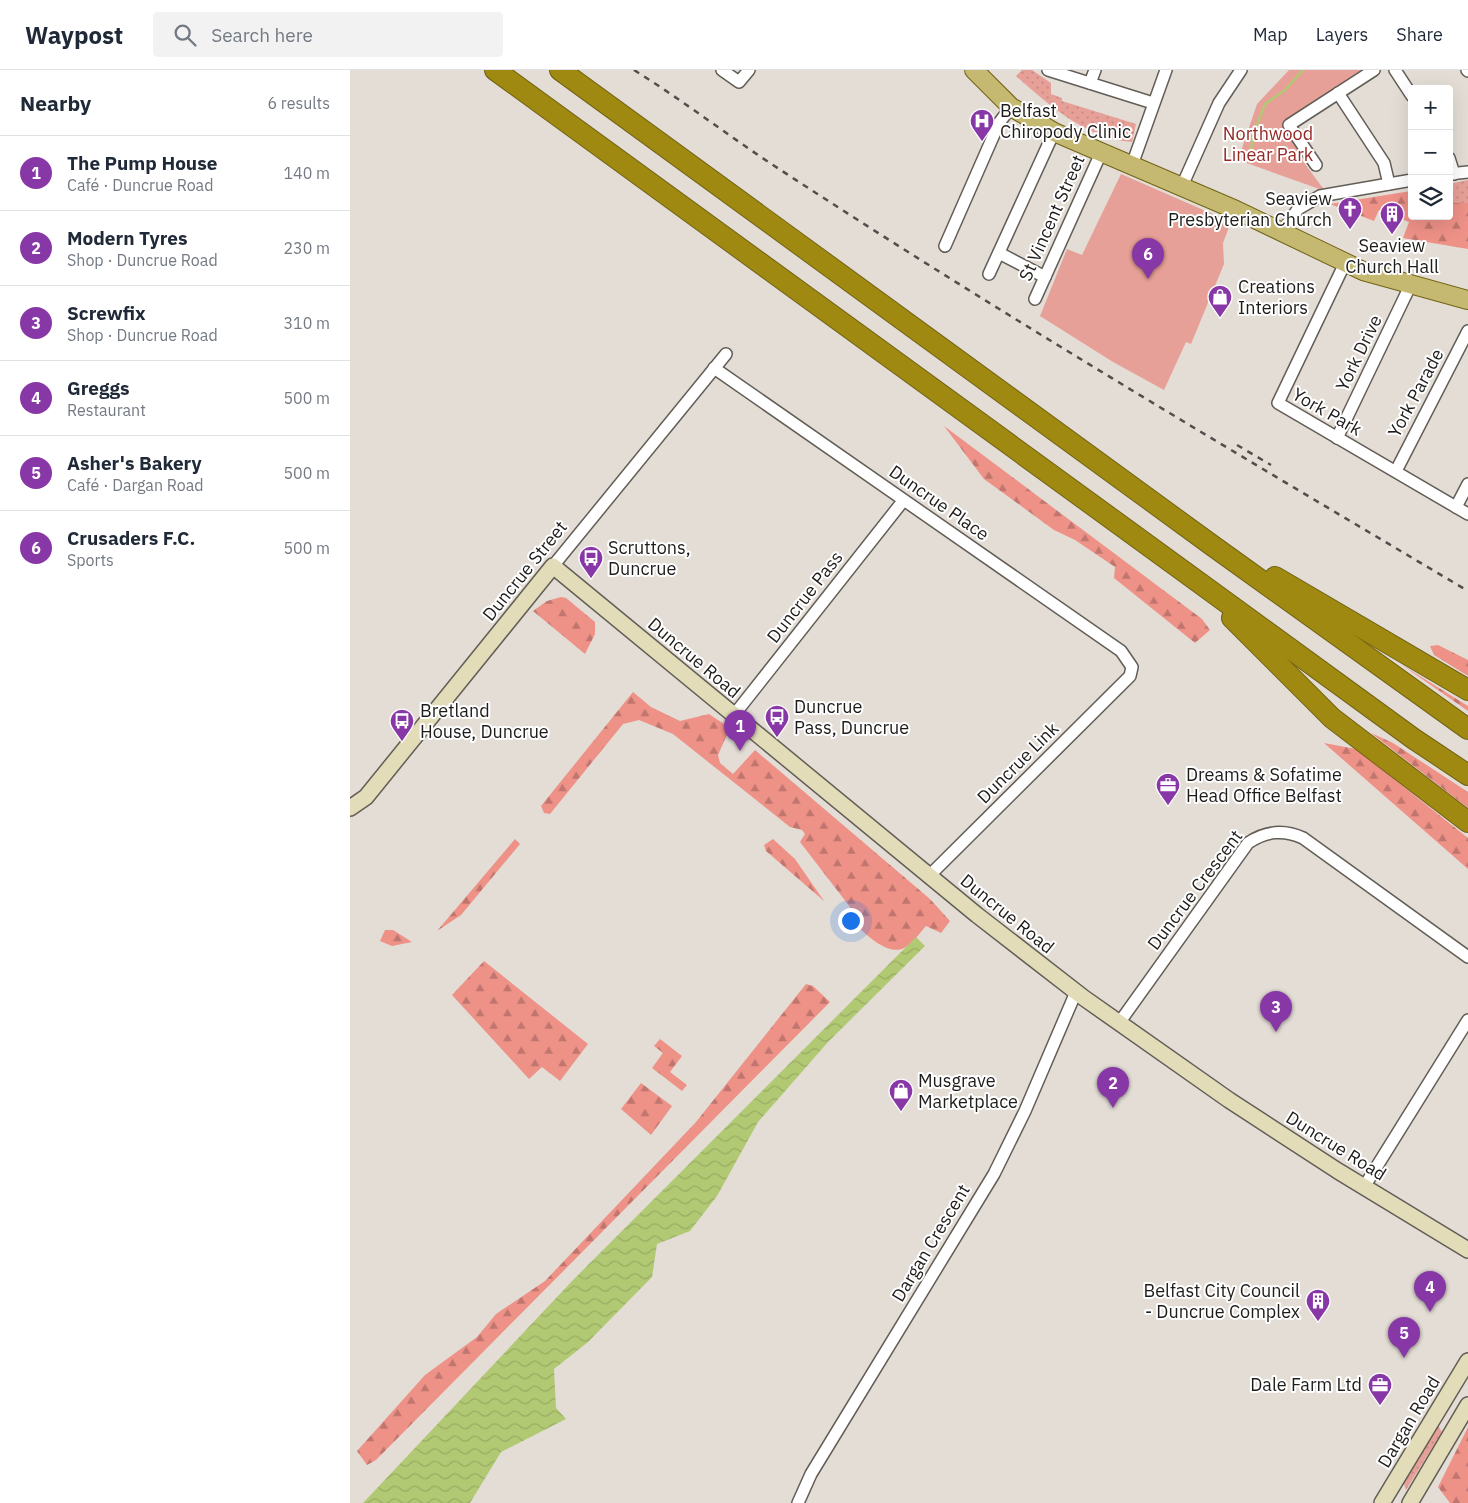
<!DOCTYPE html>
<meta charset="utf-8">
<style>
body{margin:0;font-family:"IBM Plex Sans",sans-serif;background:#f2f2f3;color:#1f2937}
.controls{position:absolute;right:15px;top:15px;display:grid;overflow:hidden;border-radius:5px;box-shadow:0 5px 20px #0002}
.controls button{width:45px;height:45px;display:grid;place-items:center;padding:0;border:0;border-bottom:1px solid #e0e1e3;background:#fff;color:#1f2937;font:25px sans-serif}
.you{position:absolute;left:500px;top:850px;width:18px;height:18px;margin:-12px;border:4px solid #fff;border-radius:50%;background:#1a73e8;box-shadow:0 0 0 8px #1a73e833}
.badge{display:grid;place-items:center;width:32px;height:32px;border-radius:50%;background:#8837a6;color:#fff;font-size:16px;font-weight:700}
.pin{position:absolute;translate:-50% -41px;filter:drop-shadow(0 1px 2px #0008)}
.pin::after{content:'';position:absolute;top:26px;width:18px;height:15px;background:inherit;clip-path:polygon(0 0,100% 0,50% 100%)}
.list{margin:0;padding:0;list-style:none}
h2{display:flex;justify-content:space-between;align-items:center;height:65px;margin:0;padding:0 20px;font-size:21px}
h2 small{font-size:16px;font-weight:400;color:#747a83}
.list li{display:grid;grid-template-columns:32px 1fr auto;gap:15px;align-items:center;box-sizing:border-box;height:75px;padding:0 20px;border-top:1px solid #e0e1e3}
.list b{display:block;font-size:19px;white-space:nowrap}
.list p{margin:0;font-size:16px;white-space:nowrap;color:#747a83}
.list em{font-size:16px;font-style:normal;color:#747a83}
.icon{flex:none;width:28px;height:28px;fill:none;stroke:currentColor;stroke-width:2;stroke-linecap:round;stroke-linejoin:round}
.map{position:relative;flex:none;width:1118px;height:1433px;overflow:hidden}
header{display:flex;align-items:center;gap:30px;box-sizing:border-box;height:70px;padding:0 25px;background:#fff;border-bottom:1px solid #e0e1e3}
header strong{font-size:24px}
nav{display:flex;gap:28px;margin-inline-start:auto;font-size:18px}
.search{width:350px;height:45px;background:#f2f2f3;display:flex;align-items:center;gap:12px;box-sizing:border-box;padding:0 18px;border-radius:5px;color:#747a83;font-size:19px}
main{display:flex}
aside{flex:1;background:#fff}
.map>svg:first-child{display:block}
</style>
<header>
<strong>Waypost</strong>
<div class="search"><svg class="icon" aria-label="search" viewBox="0 0 24 24"><circle cx="10" cy="10" r="6"/><path d="M15 15l6 6"/></svg>Search here</div>
<nav><a>Map</a><a>Layers</a><a>Share</a></nav>
</header>
<main>
<aside>
<h2>Nearby<small>6 results</small></h2>
<ul class="list">
<li><span class="badge">1</span><div><b>The Pump House</b><p>Café · Duncrue Road</p></div><em>140 m</em></li>
<li><span class="badge">2</span><div><b>Modern Tyres</b><p>Shop · Duncrue Road</p></div><em>230 m</em></li>
<li><span class="badge">3</span><div><b>Screwfix</b><p>Shop · Duncrue Road</p></div><em>310 m</em></li>
<li><span class="badge">4</span><div><b>Greggs</b><p>Restaurant</p></div><em>500 m</em></li>
<li><span class="badge">5</span><div><b>Asher's Bakery</b><p>Café · Dargan Road</p></div><em>500 m</em></li>
<li><span class="badge">6</span><div><b>Crusaders F.C.</b><p>Sports</p></div><em>500 m</em></li>
</ul>
</aside>
<div class="map">
<svg width="1118" height="1433" viewBox="0 0 1118 1433">
<defs>
<pattern id="grass-dots" width="8" height="8" patternUnits="userSpaceOnUse" patternTransform="scale(1.25)"><rect width="8" height="8" fill="#e7a097"/><path d="M2 2h.1M6 6h.1" fill="none" stroke="#c68982" stroke-width="1.8" stroke-linecap="round"/></pattern>
<pattern id="forest-firs" width="22" height="20" patternUnits="userSpaceOnUse" patternTransform="scale(1.25)"><rect width="22" height="20" fill="#ee9187"/><path d="M5 1l3.5 6h-7zM16 11l3.5 6h-7z" fill="#c0766e"/></pattern>
<pattern id="water-waves" width="16" height="10" patternUnits="userSpaceOnUse" patternTransform="scale(1.25)"><rect width="16" height="10" fill="#b2c973"/><path d="M0 5q4-4 8 0t8 0" fill="none" stroke="#99ac63"/></pattern>
</defs>
<rect width="100%" height="100%" fill="#e3ddd6"/>
<g fill="url(#grass-dots)">
<path d="M672,0H682L701,13V24L712,28V31L786,54L782,72C735,68 699,35 666,6Z"/>
<path d="M1118,110V133H1099V114Z"/>
<path d="M1087,1354L1092,1362L1056,1420L1053,1411Z"/>
</g>
<g fill="url(#forest-firs)">
<path d="M1061,121L1062,146H1099V133H1118V179L1053,168L1059,152L1029,140L1024,151L980,134Z"/>
<path d="M594,356L852,549L860,560L845,573L764,508L765,497L725,470L704,460L634,409Z"/>
<path d="M211,527L216,528L245,552V564L235,584L183,541L197,531Z"/>
<path d="M1088,575L1118,590V606L1084,585L1080,576Z"/>
<path d="M1052,595L1118,636V641Z"/>
<path d="M283,622L301,637L330,651L359,644L380,658L368,685L370,693L383,704L405,680L580,829L600,851L591,863L576,856C570,863 562,874 554,878C537,887 512,861 501,850L500,837L450,772L455,764L452,760L440,757L323,664L289,650L273,654L200,744L194,743L191,736Z"/>
<path d="M1021,663L1043,673L1118,722V738Z"/>
<path d="M974,673L1006,679L1118,768V799Z"/>
<path d="M165,769L170,774L111,845L87,861Z"/>
<path d="M423,769L445,789L474,831L416,781L414,775Z"/>
<path d="M35,860H43L62,872L42,876L30,871Z"/>
<path d="M134,891L238,974L210,1011L192,997L179,1009L102,925Z"/>
<path d="M456,914L463,916L480,932L26,1390L17,1395L7,1381L75,1305L127,1267L146,1244L195,1211L346,1052Z"/>
<path d="M310,969L332,986L320,1002L337,1015L332,1021L302,998L313,983L304,976Z"/>
<path d="M291,1013L322,1036L301,1065L271,1039Z"/>
<path d="M1118,1357V1433H1100L1088,1417Z"/>
</g>
<g fill="#e7a097">
<path d="M939,0H1013L936,53L955,94L975,121L888,90L907,34Z"/>
<path d="M771,104L881,152L873,173L874,194L841,274L836,272L814,320L763,292L690,246L717,179L732,185Z"/>
</g>
<path fill="url(#water-waves)" d="M566,867L575,876L478,972L408,1052L367,1126L340,1161L307,1174L302,1207L238,1272L204,1299L206,1338L216,1349L151,1382L120,1433H13L223,1210Z"/>
<g fill="none" stroke-linecap="round" stroke-linejoin="round">
<path stroke="#b2c973" stroke-width="2.5" d="M899,90L904,63L915,34L935,20L953,0"/>
<defs>
<g id="street">
<path d="M372,0L389,12L399,0"/>
<path d="M698,0L803,33"/>
<path d="M1045,0L1062,26"/>
<path d="M1117,0L1118,1"/>
<path d="M740,13L745,0"/>
<path d="M988,23L1034,93L1039,114"/>
<path d="M1099,88L1104,104"/>
<path d="M782,95L816,0"/>
<path d="M966,95L939,55L1024,0"/>
<path d="M1099,104L1118,102"/>
<path d="M832,116L869,33L891,0"/>
<path d="M932,162L948,139L970,126L1062,110"/>
<path d="M595,176L649,53L661,37"/>
<path d="M649,183L695,207"/>
<path d="M995,193L928,333L1118,444"/>
<path d="M639,204L704,62"/>
<path d="M685,229L751,83"/>
<path d="M364,298L771,581L782,597L780,606L580,805"/>
<path d="M987,368L1061,214"/>
<path d="M1046,401L1118,261"/>
<path d="M1106,437L1118,414"/>
<path d="M203,496L376,284"/>
<path d="M384,645L553,431"/>
<path d="M769,953L898,773C916,761 933,759 953,768L1118,887"/>
<path d="M1014,1117L1118,950"/>
<path d="M448,1433L461,1404L644,1104L675,1041L726,922"/>
</g>
<g id="secondary">
<path d="M0,738L16,727L203,496L627,845L734,928L879,1030L988,1101L1118,1180"/>
<path d="M1032,1433L1118,1291"/>
<path d="M1060,1433L1118,1335"/>
</g>
<path id="primary" d="M624,0L661,37L704,62L886,140L1013,201L1118,230"/>
<g id="highway">
<path d="M145,0L1064,669L1118,705"/>
<path d="M210,0L863,476L1118,659"/>
<path d="M925,507L1118,620"/>
<path d="M882,548L982,648L1118,752"/>
</g>
</defs>
<use href="#street" stroke="#625d56" stroke-width="14"/>
<use href="#secondary" stroke="#625d56" stroke-width="18"/>
<use href="#primary" stroke="#726314" stroke-width="20"/>
<use href="#highway" stroke="#726314" stroke-width="22"/>
<use href="#street" stroke="#fff" stroke-width="11"/>
<use href="#secondary" stroke="#e2dcb8" stroke-width="15"/>
<use href="#primary" stroke="#c5b870" stroke-width="18"/>
<use href="#highway" stroke="#9f8911" stroke-width="20"/>
<g stroke="#514e4b" stroke-width="2.5" stroke-dasharray="6 6" stroke-linecap="butt">
<path d="M284,0C332,30 376,64 423,95C650,244 884,382 1118,521"/>
<path d="M887,375L921,395"/>
</g>
</g>
<defs>
<symbol id="hospital-pin" viewBox="-11 -11 22 30"><path d="M0 17L-7.5 6A9.5 9.5 0 1 1 7.5 6Z" fill="#8837a6" stroke="#fff"/><path d="M-5-5h3v3.5h4V-5h3V5h-3V1.5h-4V5h-3Z" fill="#fff"/></symbol>
<symbol id="church-pin" viewBox="-11 -11 22 30"><path d="M0 17L-7.5 6A9.5 9.5 0 1 1 7.5 6Z" fill="#8837a6" stroke="#fff"/><path d="M-1.2-6h2.4v3.5h3.3v2.4h-3.3V6h-2.4V-.1h-3.3v-2.4h3.3Z" fill="#fff"/></symbol>
<symbol id="building-pin" viewBox="-11 -11 22 30"><path d="M0 17L-7.5 6A9.5 9.5 0 1 1 7.5 6Z" fill="#8837a6" stroke="#fff"/><path d="M-4-6H4V6H1V3H-1V6H-4ZM-2.5-4.3h1.7v1.8h-1.7ZM.8-4.3h1.7v1.8H.8ZM-2.5-1h1.7V.8h-1.7ZM.8-1h1.7V.8H.8Z" fill="#fff"/></symbol>
<symbol id="shop-pin" viewBox="-11 -11 22 30"><path d="M0 17L-7.5 6A9.5 9.5 0 1 1 7.5 6Z" fill="#8837a6" stroke="#fff"/><path d="M-5-2.5h2.3a2.7 3.5 0 0 1 5.4 0H5L5.5 6h-11ZM-1.5-2.5h3a1.5 2.3 0 0 0-3 0Z" fill="#fff"/></symbol>
<symbol id="bus-pin" viewBox="-11 -11 22 30"><path d="M0 17L-7.5 6A9.5 9.5 0 1 1 7.5 6Z" fill="#8837a6" stroke="#fff"/><path d="M-5-6H5V4H4V6H2V4H-2V6H-4V4H-5ZM-3.5-4V0h7V-4ZM-3.5 1.2v1.5H-2V1.2ZM2 1.2v1.5H3.5V1.2Z" fill="#fff"/></symbol>
<symbol id="office-pin" viewBox="-11 -11 22 30"><path d="M0 17L-7.5 6A9.5 9.5 0 1 1 7.5 6Z" fill="#8837a6" stroke="#fff"/><path d="M-6-3h4V-5.5h4V-3h4V5H-6ZM-1-4.5V-3h2v-1.5ZM-6 0V1H6V0Z" fill="#fff"/></symbol>
</defs>
<g fill-rule="evenodd">
<use href="#hospital-pin" x="618" y="37" width="28" height="38"/>
<use href="#church-pin" x="986" y="125" width="28" height="38"/>
<use href="#building-pin" x="1028" y="130" width="28" height="38"/>
<use href="#shop-pin" x="856" y="213" width="28" height="38"/>
<use href="#bus-pin" x="227" y="474" width="28" height="38"/>
<use href="#bus-pin" x="413" y="633" width="28" height="38"/>
<use href="#bus-pin" x="38" y="637" width="28" height="38"/>
<use href="#office-pin" x="804" y="701" width="28" height="38"/>
<use href="#shop-pin" x="537" y="1007" width="28" height="38"/>
<use href="#building-pin" x="954" y="1217" width="28" height="38"/>
<use href="#office-pin" x="1016" y="1301" width="28" height="38"/>
</g>
<g text-anchor="middle" stroke-width="4" stroke-linejoin="round" paint-order="stroke">
<g font-size="18" fill="#1e1c1a" stroke="#fff" text-anchor="start">
<text x="650" y="47">Belfast<tspan x="650" dy="21">Chiropody Clinic</tspan></text>
<text x="982" y="135" text-anchor="end">Seaview<tspan x="982" dy="21">Presbyterian Church</tspan></text>
<text x="1042" y="182" text-anchor="middle">Seaview<tspan x="1042" dy="21">Church Hall</tspan></text>
<text x="888" y="223">Creations<tspan x="888" dy="21">Interiors</tspan></text>
<text x="258" y="484">Scruttons,<tspan x="258" dy="21">Duncrue</tspan></text>
<text x="444" y="643">Duncrue<tspan x="444" dy="21">Pass, Duncrue</tspan></text>
<text x="70" y="647">Bretland<tspan x="70" dy="21">House, Duncrue</tspan></text>
<text x="836" y="711">Dreams &amp; Sofatime<tspan x="836" dy="21">Head Office Belfast</tspan></text>
<text x="568" y="1017">Musgrave<tspan x="568" dy="21">Marketplace</tspan></text>
<text x="950" y="1227" text-anchor="end">Belfast City Council<tspan x="950" dy="21">- Duncrue Complex</tspan></text>
<text x="1012" y="1321" text-anchor="end">Dale Farm Ltd</text>
</g>
<g font-size="18" fill="#942825" stroke="#fff">
<text x="918" y="70">Northwood<tspan x="918" dy="21">Linear Park</tspan></text>
</g>
<g font-size="18" fill="#1e1c1a" stroke="#fff">
<text transform="translate(702 148) rotate(-66)" y="6">St Vincent Street</text>
<text transform="translate(1009 283) rotate(-64)" y="6">York Drive</text>
<text transform="translate(1066 323) rotate(-62)" y="6">York Parade</text>
<text transform="translate(977 342) rotate(30)" y="6">York Park</text>
<text transform="translate(589 433) rotate(35)" y="6">Duncrue Place</text>
<text transform="translate(175 501) rotate(-51)" y="6">Duncrue Street</text>
<text transform="translate(455 527) rotate(-52)" y="6">Duncrue Pass</text>
<text transform="translate(344 588) rotate(40)" y="6">Duncrue Road</text>
<text transform="translate(668 693) rotate(-45)" y="6">Duncrue Link</text>
<text transform="translate(845 820) rotate(-53)" y="6">Duncrue Crescent</text>
<text transform="translate(657 844) rotate(39)" y="6">Duncrue Road</text>
<text transform="translate(986 1076) rotate(32)" y="6">Duncrue Road</text>
<text transform="translate(581 1173) rotate(-59)" y="6">Dargan Crescent</text>
<text transform="translate(1059 1352) rotate(-59)" y="6">Dargan Road</text>
</g>
</g>
</svg>
<div class="controls">
<button>+</button>
<button>−</button>
<button><svg class="icon" aria-label="layers" viewBox="0 0 24 24"><path d="M12 4l9 5-9 5-9-5zM3 14l9 5 9-5"/></svg></button>
</div>
<div class="you"></div>
<div class="pin badge" style="left:390px;top:681px">1</div>
<div class="pin badge" style="left:763px;top:1038px">2</div>
<div class="pin badge" style="left:926px;top:962px">3</div>
<div class="pin badge" style="left:1080px;top:1242px">4</div>
<div class="pin badge" style="left:1054px;top:1288px">5</div>
<div class="pin badge" style="left:798px;top:209px">6</div>
</div>
</main>
